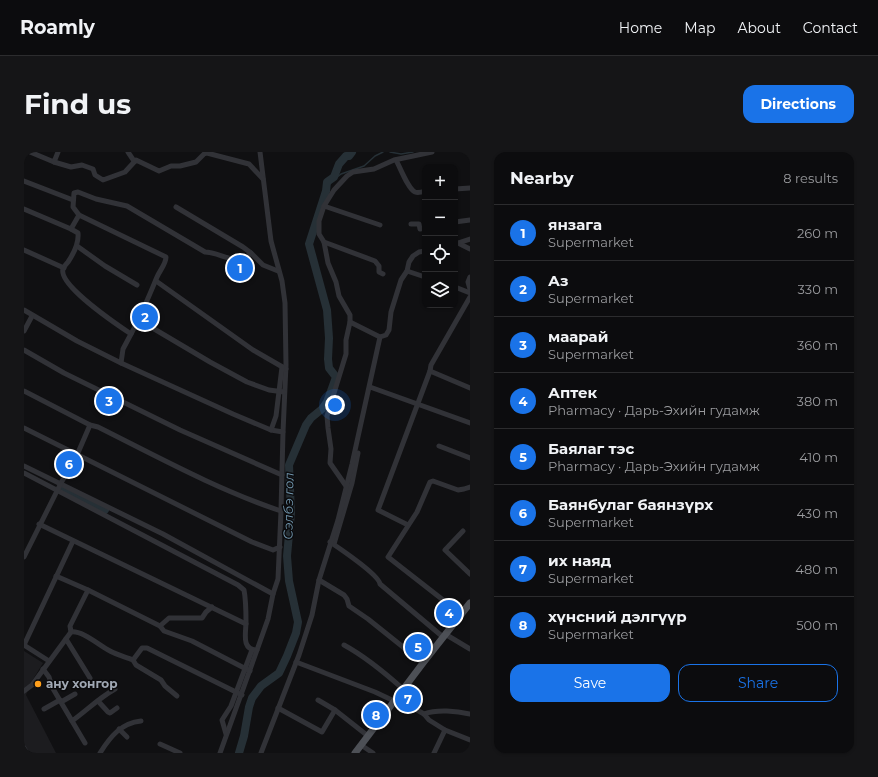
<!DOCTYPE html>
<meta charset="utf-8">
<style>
body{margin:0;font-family:Montserrat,sans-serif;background:#151517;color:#f1f3f6}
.controls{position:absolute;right:12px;top:12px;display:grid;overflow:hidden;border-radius:8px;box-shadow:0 1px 3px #0004}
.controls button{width:36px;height:36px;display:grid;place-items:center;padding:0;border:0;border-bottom:1px solid #2c2c2e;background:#0c0c0e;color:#f1f3f6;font:20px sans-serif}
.you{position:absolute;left:311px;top:253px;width:14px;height:14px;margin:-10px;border:3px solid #fff;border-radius:50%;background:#1a73e8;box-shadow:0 0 0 6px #1a73e833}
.badge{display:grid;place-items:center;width:26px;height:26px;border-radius:50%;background:#1a73e8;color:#fff;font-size:13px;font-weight:700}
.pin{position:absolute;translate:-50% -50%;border:2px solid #fff;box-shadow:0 1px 4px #0006}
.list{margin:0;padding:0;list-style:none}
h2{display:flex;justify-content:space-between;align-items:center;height:52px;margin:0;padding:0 16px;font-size:17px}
h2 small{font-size:13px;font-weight:400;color:#9a9b9e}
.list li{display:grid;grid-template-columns:26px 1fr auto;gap:12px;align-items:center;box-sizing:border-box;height:56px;padding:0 16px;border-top:1px solid #2c2c2e}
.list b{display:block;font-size:15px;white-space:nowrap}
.list p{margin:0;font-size:13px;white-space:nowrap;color:#9a9b9e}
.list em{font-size:13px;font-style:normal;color:#9a9b9e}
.actions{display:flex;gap:8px;padding:12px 16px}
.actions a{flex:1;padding:9px 0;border:1px solid #1a73e8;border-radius:12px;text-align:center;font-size:14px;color:#1a73e8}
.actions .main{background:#1a73e8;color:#fff}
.icon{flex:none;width:22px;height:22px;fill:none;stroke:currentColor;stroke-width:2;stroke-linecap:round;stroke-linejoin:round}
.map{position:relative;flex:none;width:446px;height:601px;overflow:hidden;border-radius:12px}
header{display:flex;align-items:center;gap:24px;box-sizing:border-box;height:56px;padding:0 20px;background:#0c0c0e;border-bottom:1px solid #2c2c2e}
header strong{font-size:19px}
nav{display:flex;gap:22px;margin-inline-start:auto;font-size:14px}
.intro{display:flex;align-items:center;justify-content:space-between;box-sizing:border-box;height:96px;padding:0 24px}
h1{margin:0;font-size:28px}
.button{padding:10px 18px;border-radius:12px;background:#1a73e8;color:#fff;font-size:14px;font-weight:700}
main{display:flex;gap:24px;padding:0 24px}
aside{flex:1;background:#0c0c0e;border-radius:12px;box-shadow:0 1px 3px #0004}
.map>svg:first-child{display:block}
</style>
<header>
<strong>Roamly</strong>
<nav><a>Home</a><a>Map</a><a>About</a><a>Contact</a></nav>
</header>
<div class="intro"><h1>Find us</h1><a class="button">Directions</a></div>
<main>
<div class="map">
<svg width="446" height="601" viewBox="0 0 446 601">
<rect width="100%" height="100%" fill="#101012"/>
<path fill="#1c1c1f" d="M0,499L19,511L6,532L2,543L32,601H0Z"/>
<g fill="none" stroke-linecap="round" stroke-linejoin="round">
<g stroke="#263036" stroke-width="1.5">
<path d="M366,0L377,2L389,0"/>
<path d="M302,39L307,30L317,22L340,14L351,4L359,0"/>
</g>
<g stroke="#263036" stroke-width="8">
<path d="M38,336L81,358"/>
<path d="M215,601L220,584L225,555L228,546L237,534L255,521L263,504L272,481L274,470L265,429L263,404L267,361L265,313L282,273L287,266L298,257L303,250L312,225L305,216L304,207L305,186L303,158L285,92L302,39L303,30L310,25L315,12L322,4H325L328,0"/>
</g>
<g stroke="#313237" stroke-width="5">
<path d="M6,0L30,10L34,0"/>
<path d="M104,0L110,9"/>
<path d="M236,0L247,89L258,129L261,151L262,213L259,280"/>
<path d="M372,8C376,15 384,37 391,40C394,41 398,40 401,39"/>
<path d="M30,10L47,15L58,13L69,17L71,23L79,28L101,20L112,8L135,19L147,14H156L172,10L180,2L183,1L225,12L239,27"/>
<path d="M0,29L49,48"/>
<path d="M431,37L446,36"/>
<path d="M300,54L295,69V82L300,90L304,111L312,130L315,144L326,163V170"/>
<path d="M152,55L219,95L227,101L239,113L254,119"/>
<path d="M0,57L47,77L55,63"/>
<path d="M431,70L446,68"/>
<path d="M387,72H395L396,77L401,76"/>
<path d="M356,73L300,54L310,38L323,24L329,20L350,17L370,8L408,0"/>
<path d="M47,77L54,81C55,91 50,101 44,110C42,112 40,115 39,117C34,133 95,174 107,182L99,197L97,211"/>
<path d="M300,90L351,109L355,114V120L359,122"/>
<path d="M434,91L446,97"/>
<path d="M431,92L446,87"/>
<path d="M53,94L81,114L113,133"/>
<path d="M0,98L40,116"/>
<path d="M383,119L401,125"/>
<path d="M446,125L444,130L446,137"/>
<path d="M132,129L229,198L262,217"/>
<path d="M431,135L446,141"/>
<path d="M0,158L53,189L97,211L209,262L247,278L259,280L257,359L254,427L249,442L244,467L233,498"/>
<path d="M115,168L186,210L223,230L245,238L260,240"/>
<path d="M0,179L8,164"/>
<path d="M107,182C117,164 125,144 133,125C136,118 142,112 142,105L55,63L49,55L50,41L54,40L72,47L103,54L181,100C197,100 213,116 227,101"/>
<path d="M0,198L40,221L156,278L258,323"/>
<path d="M406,219L446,236"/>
<path d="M346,235L446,271"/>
<path d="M0,239L66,273L74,275C134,305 194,338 257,359"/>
<path d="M0,276L228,390L249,398L256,395"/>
<path d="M247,278L252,264L258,215"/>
<path d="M415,294L446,306"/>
<path d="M0,314L139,382L249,442"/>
<path d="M0,321L214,433L220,438C222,448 222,461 222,470C222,481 217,498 233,498L196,601"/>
<path d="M322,334L306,311L307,297L304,276L303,264L322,202V188L326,170L356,185"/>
<path d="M15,372L222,472"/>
<path d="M384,373L354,358L406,219L407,213L446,145"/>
<path d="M439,379L421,398L446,422"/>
<path d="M306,390C315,396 355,423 356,432L419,485"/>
<path d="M310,392L328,331L334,301"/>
<path d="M0,405L37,331L53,303L66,273"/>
<path d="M32,424L64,438L136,474L140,479L168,489L226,519"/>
<path d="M295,428L320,443L323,447L325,454L344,467L399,511"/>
<path d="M437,462L364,405L393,360L406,330L409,329L434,338L440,337L446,335"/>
<path d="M136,474L145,466H178L182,460L188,455"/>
<path d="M47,480C58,478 76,494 86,499C93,503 102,505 109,508L118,496H123L218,543"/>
<path d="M421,482L446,497"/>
<path d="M42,487L66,526"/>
<path d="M0,493L49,389"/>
<path d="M0,493L25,509"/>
<path d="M320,493C342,505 360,520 379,537"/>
<path d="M109,508L112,513L137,528L141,534L153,544"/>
<path d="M272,510L351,540L370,549"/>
<path d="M19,517L25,525L28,535L61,591"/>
<path d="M0,539L8,533L47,480L46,474L64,438"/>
<path d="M372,546L400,562L405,568L421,578L410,601"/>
<path d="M294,548L311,558L344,584"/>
<path d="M74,549L84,560L86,561L93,556"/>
<path d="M37,550L51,542"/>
<path d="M254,556L298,580L311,558"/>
<path d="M20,557L36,548"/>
<path d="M400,562C413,557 433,559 446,562"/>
<path d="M48,569C63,558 75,546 91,537"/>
<path d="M95,577L103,585"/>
<path d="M421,578L446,588"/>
<path d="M202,582L198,568L207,554L228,498"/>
<path d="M136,592L156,601"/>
<path d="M337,593L349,601"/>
<path d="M0,596L3,601"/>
<path d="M76,601C86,585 97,571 117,569"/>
<path d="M237,601L275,503L288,463L295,428L314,368L328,312L356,185L362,183L365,178L367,160L377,128L383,119L385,110L389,104L395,100L401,99"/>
</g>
<path stroke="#4d5056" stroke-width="7" d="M331,601L399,511L446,451"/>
</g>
<circle fill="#ff9f1b" stroke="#0b0b0d" stroke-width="1.5" cx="14" cy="532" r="4"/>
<g text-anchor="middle" stroke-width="3" stroke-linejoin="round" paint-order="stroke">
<g font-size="12" font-weight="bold" fill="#a0a8b4" stroke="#0b0b0d" text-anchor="start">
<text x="22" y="536">ану хонгор</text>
</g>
<g font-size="13" font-style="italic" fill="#749ab2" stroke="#0b0b0d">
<text transform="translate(264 354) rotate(-89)" y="5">Сэлбэ гол</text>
</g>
</g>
</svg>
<div class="controls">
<button>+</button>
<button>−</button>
<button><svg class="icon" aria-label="locate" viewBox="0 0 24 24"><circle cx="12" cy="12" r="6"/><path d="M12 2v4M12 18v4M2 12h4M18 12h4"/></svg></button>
<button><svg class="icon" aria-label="layers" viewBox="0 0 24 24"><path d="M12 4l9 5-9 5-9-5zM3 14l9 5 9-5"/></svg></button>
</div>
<div class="you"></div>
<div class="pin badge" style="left:216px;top:116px">1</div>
<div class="pin badge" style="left:121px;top:165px">2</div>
<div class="pin badge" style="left:85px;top:249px">3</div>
<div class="pin badge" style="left:425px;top:461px">4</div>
<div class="pin badge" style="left:394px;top:495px">5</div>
<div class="pin badge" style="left:45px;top:312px">6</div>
<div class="pin badge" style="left:384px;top:547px">7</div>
<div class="pin badge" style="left:352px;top:563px">8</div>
</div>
<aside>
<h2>Nearby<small>8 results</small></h2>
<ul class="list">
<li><span class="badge">1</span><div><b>янзага</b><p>Supermarket</p></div><em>260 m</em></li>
<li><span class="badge">2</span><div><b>Аз</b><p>Supermarket</p></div><em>330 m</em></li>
<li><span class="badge">3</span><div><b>маарай</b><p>Supermarket</p></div><em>360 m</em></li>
<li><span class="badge">4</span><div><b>Аптек</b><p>Pharmacy · Дарь-Эхийн гудамж</p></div><em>380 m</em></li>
<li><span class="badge">5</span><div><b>Баялаг тэс</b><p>Pharmacy · Дарь-Эхийн гудамж</p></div><em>410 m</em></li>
<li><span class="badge">6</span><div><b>Баянбулаг баянзүрх</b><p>Supermarket</p></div><em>430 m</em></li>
<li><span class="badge">7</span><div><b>их наяд</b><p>Supermarket</p></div><em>480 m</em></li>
<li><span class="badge">8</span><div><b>хүнсний дэлгүүр</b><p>Supermarket</p></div><em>500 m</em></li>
</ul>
<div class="actions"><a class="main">Save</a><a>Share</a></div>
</aside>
</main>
